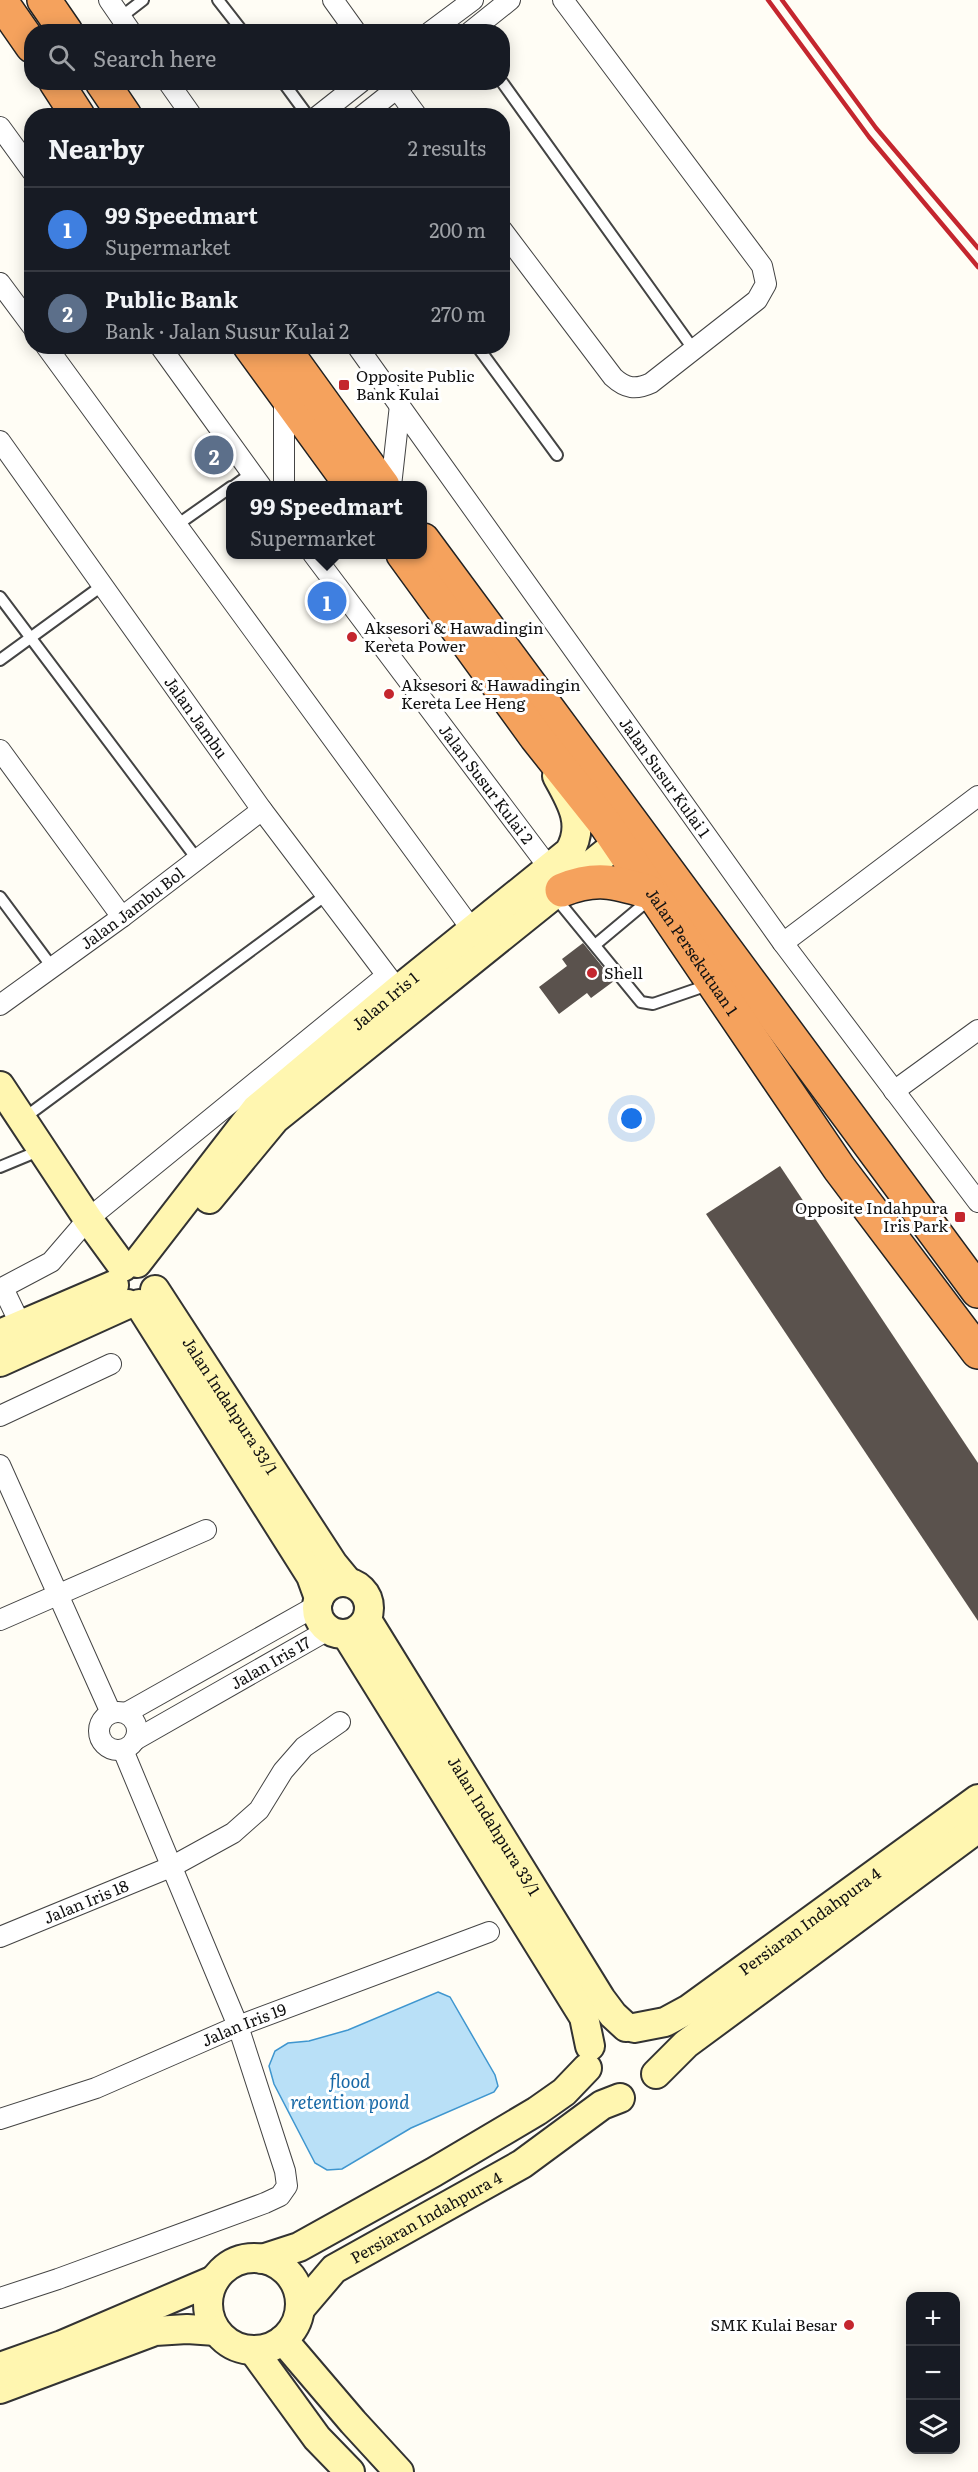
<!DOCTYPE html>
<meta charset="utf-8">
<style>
body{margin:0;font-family:Literata,serif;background:#242831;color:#f1f3f6}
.controls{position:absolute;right:18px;bottom:18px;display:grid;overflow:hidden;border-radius:12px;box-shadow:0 3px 15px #0003}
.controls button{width:54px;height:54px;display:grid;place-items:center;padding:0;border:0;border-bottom:2px solid #363941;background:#171b24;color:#f1f3f6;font:30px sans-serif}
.you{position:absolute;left:632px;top:1119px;width:21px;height:21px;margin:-15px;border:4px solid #fff;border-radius:50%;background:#1a73e8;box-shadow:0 0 0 9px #1a73e833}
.badge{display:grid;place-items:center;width:39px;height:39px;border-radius:50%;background:#0b8043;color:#fff;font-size:20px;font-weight:700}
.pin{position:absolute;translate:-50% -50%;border:3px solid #fff;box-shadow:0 2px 6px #0006}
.popup{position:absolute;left:226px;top:481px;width:201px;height:78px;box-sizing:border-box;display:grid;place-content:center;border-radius:12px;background:#171b24;filter:drop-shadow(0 2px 4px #0005);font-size:20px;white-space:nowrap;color:#9ea1a6}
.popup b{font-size:22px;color:#f1f3f6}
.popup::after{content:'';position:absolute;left:50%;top:100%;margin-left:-12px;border:12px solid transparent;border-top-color:#171b24}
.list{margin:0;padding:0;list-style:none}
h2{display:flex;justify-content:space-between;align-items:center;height:78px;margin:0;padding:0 24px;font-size:26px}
h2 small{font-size:20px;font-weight:400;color:#9ea1a6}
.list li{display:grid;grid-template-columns:39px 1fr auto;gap:18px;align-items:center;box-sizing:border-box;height:84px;padding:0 24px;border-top:2px solid #363941}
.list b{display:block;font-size:22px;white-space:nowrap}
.list p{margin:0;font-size:20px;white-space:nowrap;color:#9ea1a6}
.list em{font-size:20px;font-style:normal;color:#9ea1a6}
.icon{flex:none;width:33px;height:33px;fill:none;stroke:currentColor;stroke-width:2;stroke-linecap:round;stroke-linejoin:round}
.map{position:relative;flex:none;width:978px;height:2472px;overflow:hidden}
.search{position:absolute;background:#171b24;box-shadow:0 3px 15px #0003;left:24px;top:24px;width:486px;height:66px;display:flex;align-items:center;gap:15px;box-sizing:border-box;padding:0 21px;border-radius:24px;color:#9ea1a6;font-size:22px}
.panel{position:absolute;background:#171b24;box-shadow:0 3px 15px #0003;left:24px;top:108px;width:486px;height:246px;border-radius:24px}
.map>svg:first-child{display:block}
</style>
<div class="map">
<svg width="978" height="2472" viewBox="0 0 978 2472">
<rect width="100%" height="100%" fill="#fffdf5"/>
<path fill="#b9e0f7" stroke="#3f96cf" stroke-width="1.5" d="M438,1992L450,1997L495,2075L498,2086L494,2092L411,2128L342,2169L327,2170L315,2163L274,2084L269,2066L275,2051L288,2043L309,2041L348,2030Z"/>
<g fill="#5a524d">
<path d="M583,943L614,981L591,998L587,993L559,1014L539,987L567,966L562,959Z"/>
<path d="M780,1166L978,1463V1621L706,1214Z"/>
</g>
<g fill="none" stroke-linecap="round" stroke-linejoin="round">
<defs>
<g id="lane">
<path d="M218,0L243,32"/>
<path d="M121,17L143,0"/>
<path d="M283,82L308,116"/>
<path d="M502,82L694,350"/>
<path d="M477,346L557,455"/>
<path d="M234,486L252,473"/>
<path d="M177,525L231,487"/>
<path d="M0,597L197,859"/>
<path d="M0,660L103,585"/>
<path d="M0,897L52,967"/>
<path d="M555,897L641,1002L653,1004L711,984"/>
<path d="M595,945L650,899"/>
<path d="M24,1118L326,895"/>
<path d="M0,1167L41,1150"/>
</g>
<g id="street">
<path d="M109,0L131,32"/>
<path d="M333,0L356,32"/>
<path d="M430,32L473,0"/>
<path d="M470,32L510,0"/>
<path d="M168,82L192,116"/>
<path d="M392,82L417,116"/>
<path d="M318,116L361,82"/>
<path d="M362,116L405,82"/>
<path d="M0,127L32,171"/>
<path d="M502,230L613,377C626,389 636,390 651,383L757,300L766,284L762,266L563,0"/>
<path d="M0,283L32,326"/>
<path d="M46,346L473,931"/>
<path d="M160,346L261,486"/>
<path id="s1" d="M357,346L783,943L978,1202"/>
<path id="s2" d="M0,441L262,810L398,990"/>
<path d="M284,486V395"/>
<path d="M391,486L400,405"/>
<path id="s3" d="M313,554L550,869"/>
<path d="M0,750L122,917"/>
<path d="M783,943L978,796"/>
<path id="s4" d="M0,1005L122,917L262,810"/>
<path d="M894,1091L978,1030"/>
<path d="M3,1288L25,1334"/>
<path d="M0,1289L51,1262L88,1219L386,976"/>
<path d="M0,1416L111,1364"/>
<path d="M0,1465L111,1713"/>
<path d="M0,1620L206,1530"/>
<circle cx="118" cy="1731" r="19"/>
<path d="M126,1713L316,1606"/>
<path id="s5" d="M135,1740L328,1630"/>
<path id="s6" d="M0,1937L173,1866L233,1833L259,1810L283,1771L304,1747L340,1722"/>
<path id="s7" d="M0,2119L96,2088L238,2026L489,1932"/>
<path d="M0,2298L58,2279L265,2203L280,2196L287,2186L285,2171L238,2026L123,1750"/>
</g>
<g id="secondary">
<path d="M0,1086L88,1219L123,1267"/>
<path d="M209,1199L275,1119L618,843"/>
<path id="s8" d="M137,1263L256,1109L398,990L569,852C586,825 571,801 557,776"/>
<path id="s9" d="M155,1290L333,1564L347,1581"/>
<path d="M139,1304L311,1576L319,1598"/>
<path d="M0,1334L114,1285"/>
<path d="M0,1362L128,1304"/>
<circle cx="343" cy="1608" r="26"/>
<path id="s10" d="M367,1620L601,1999L613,2015L626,2027"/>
<path d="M346,1634L584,2017L590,2046"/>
<path id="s11" d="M634,2028L665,2022L689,2009L978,1799"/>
<path d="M656,2074L686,2044L978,1828"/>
<circle cx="254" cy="2304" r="46"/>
<path d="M262,2259L299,2247L434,2172L537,2111L564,2092L587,2068"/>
<path id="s12" d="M300,2309L334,2269L522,2164L602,2105L620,2098"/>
<path d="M283,2340L353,2422L399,2472"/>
<path d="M253,2350L317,2438L350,2472"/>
<path d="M0,2367L62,2345L214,2280"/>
<path d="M0,2389L155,2331L187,2329L216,2331"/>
</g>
<g id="highway">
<path d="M0,0L32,46"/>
<path d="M44,0L66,32"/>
<path d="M56,82L78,116"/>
<path d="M102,82L125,116"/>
<path d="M250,346L352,486"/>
<path d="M282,346L383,486"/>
<path d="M423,540L978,1291"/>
<path id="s13" d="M403,554L536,737L606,825L839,1168L978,1352"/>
<path d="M562,890C597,876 615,882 649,892"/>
</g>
</defs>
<use href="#lane" stroke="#444" stroke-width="14"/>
<use href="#street" stroke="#444" stroke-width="22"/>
<use href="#secondary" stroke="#333" stroke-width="32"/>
<use href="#highway" stroke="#222" stroke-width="36"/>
<use href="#lane" stroke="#fff" stroke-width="10"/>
<use href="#street" stroke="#fff" stroke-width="20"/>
<use href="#secondary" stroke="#fff6b0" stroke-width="28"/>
<use href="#highway" stroke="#f5a25d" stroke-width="33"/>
<g stroke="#c4262e" stroke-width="4.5">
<path d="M768,0L869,137L978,267"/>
<path d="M782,0L876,128L978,248"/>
</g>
</g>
<g fill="#c4262e" stroke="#fff" stroke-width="2">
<rect x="338" y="379" width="12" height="12" rx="3"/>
<circle cx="352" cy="637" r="6"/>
<circle cx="389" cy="694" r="6"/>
<circle cx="592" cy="973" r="6"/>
<rect x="954" y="1211" width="12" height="12" rx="3"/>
<circle cx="849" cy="2325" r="6"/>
</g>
<g text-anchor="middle" stroke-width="6" stroke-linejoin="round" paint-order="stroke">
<g font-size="16" fill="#111" stroke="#fff" text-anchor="start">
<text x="356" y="382">Opposite Public<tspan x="356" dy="18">Bank Kulai</tspan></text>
<text x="364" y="634">Aksesori &amp; Hawadingin<tspan x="364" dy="18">Kereta Power</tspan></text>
<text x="401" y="691">Aksesori &amp; Hawadingin<tspan x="401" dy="18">Kereta Lee Heng</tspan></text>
<text x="604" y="979">Shell</text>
<text x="948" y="1214" text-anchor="end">Opposite Indahpura<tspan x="948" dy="18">Iris Park</tspan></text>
<text x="837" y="2331" text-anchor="end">SMK Kulai Besar</text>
</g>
<g font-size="16" fill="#111" stroke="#fff">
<text dy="6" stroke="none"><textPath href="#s2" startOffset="339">Jalan Jambu</textPath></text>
<text dy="6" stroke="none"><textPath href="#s1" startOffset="530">Jalan Susur Kulai 1</textPath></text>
<text dy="6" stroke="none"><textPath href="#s3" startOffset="288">Jalan Susur Kulai 2</textPath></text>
<text dy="6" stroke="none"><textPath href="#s4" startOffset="164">Jalan Jambu Bol</textPath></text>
<text dy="6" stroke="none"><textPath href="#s13" startOffset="492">Jalan Persekutuan 1</textPath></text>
<text dy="6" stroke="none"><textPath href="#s8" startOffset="363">Jalan Iris 1</textPath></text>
<text dy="6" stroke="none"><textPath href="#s9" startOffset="138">Jalan Indahpura 33/1</textPath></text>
<text dy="6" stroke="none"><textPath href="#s5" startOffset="156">Jalan Iris 17</textPath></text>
<text dy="6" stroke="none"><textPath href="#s10" startOffset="242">Jalan Indahpura 33/1</textPath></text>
<text dy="6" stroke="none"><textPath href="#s6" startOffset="93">Jalan Iris 18</textPath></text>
<text dy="6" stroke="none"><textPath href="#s11" startOffset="208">Persiaran Indahpura 4</textPath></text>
<text dy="6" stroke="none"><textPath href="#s7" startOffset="262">Jalan Iris 19</textPath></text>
<text dy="6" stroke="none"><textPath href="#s12" startOffset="158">Persiaran Indahpura 4</textPath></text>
</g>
<g font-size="18" font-style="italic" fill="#1768a6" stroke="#fff">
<text x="350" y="2088">flood<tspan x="350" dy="21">retention pond</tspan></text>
</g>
</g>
</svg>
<div class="controls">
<button>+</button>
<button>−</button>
<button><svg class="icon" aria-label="layers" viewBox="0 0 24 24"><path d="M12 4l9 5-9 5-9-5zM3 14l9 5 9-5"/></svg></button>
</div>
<div class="you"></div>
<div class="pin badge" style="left:327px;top:601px;background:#3f7fe0">1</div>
<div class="popup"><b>99 Speedmart</b>Supermarket</div>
<div class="pin badge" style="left:214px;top:455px;background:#5c6f8a">2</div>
<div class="search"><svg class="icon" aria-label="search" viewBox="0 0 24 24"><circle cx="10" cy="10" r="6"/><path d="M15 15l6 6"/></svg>Search here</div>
<section class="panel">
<h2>Nearby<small>2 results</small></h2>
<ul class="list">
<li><span class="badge" style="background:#3f7fe0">1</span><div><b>99 Speedmart</b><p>Supermarket</p></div><em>200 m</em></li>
<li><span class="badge" style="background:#5c6f8a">2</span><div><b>Public Bank</b><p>Bank · Jalan Susur Kulai 2</p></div><em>270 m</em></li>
</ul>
</section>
</div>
